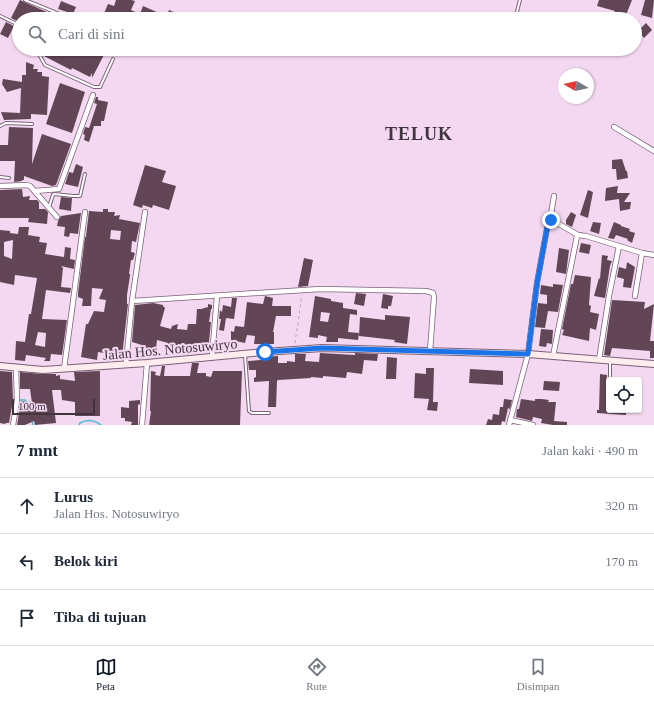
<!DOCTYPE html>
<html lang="id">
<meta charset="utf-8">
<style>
body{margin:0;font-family:Georgia,serif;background:#f6f6f7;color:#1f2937}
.controls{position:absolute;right:12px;bottom:12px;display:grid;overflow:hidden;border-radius:4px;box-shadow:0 1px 3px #0004}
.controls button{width:36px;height:36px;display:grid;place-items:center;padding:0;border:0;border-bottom:1px solid #e0e1e3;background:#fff;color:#1f2937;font:20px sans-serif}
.compass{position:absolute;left:558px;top:68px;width:36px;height:36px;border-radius:50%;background:#fff;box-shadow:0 1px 3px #0004;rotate:279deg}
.scale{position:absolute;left:12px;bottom:10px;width:83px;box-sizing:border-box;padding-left:4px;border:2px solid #40353f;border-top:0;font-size:11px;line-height:14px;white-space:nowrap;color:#40353f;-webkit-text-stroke:3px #f4d8f1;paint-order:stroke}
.stop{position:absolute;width:12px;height:12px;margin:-9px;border:3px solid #1a73e8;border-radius:50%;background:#fff}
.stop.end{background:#1a73e8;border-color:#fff;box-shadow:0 1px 4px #0008}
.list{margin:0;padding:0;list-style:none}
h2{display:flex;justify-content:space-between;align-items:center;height:52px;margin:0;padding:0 16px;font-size:17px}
h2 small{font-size:13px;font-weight:400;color:#747a83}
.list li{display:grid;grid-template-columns:26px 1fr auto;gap:12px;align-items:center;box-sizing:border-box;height:56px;padding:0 16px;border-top:1px solid #e0e1e3}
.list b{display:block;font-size:15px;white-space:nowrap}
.list p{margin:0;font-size:13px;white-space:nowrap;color:#747a83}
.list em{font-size:13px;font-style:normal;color:#747a83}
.icon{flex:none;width:22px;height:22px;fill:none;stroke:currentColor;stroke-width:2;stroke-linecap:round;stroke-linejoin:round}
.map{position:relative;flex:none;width:654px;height:425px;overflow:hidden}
.search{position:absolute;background:#fff;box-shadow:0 1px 3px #0004;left:12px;right:12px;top:12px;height:44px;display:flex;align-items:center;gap:10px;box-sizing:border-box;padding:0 14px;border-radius:22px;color:#747a83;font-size:15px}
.sheet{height:220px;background:#fff}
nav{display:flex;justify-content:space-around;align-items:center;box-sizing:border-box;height:56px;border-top:1px solid #e0e1e3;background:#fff;font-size:11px;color:#747a83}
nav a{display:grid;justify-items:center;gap:2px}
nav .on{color:#111827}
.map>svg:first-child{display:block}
</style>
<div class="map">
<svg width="654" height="425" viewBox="0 0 654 425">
<rect width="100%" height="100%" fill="#f4d8f1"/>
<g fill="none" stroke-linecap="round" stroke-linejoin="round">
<g stroke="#49bcce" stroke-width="1.5">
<path d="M12,400H25L27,402"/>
<path d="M32,421L33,425"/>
<path d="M79,425L80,423C87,419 95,420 101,425"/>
</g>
</g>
<g fill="#624656" fill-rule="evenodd">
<path d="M20,0L49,13V14L58,19H18L17,21L11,18Z"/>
<path d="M116,0H131L135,1L131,10L140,14L143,6L159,13L156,19H105L102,18L108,4L114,6Z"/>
<path d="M599,0H632L626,15L634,19H612L615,11L597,6Z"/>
<path d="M645,0H654L652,18L641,15Z"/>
<path d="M61,1L76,7L73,14L58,9Z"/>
<path d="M169,10L190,19H166Z"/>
<path d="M6,22L14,26L8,38L0,34Z"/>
<path d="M646,23L652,30L644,38L638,31Z"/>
<path d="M40,49H107L92,78V73L90,77L72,68L71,70L42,55Z"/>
<path d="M26,62L34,65L33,69H38L37,72H42V76L49,77L47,115L31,114V119L4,120L1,112L20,113L21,88L7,92L2,84L3,79L22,82V75H26Z"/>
<path d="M60,83L85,92L72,133L46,124Z"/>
<path d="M96,97H98V100L108,102L104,121H101V126H94L89,142L84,140L85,135L83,134L85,127L89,128L97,104L94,103Z"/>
<path d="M9,127L33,128L32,164L42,134L71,144L56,185L52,186L24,176V180H22V181L14,182L15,161H0V145H8Z"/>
<path d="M622,159L626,171H627L628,178L617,180L616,169H612V160Z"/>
<path d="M76,164L83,167L78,187L65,184L69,172L73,173Z"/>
<path d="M145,165L166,171L162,182L176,186L169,210L153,205L152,208L143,205L142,208L133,205Z"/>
<path d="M618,186L617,193H630L624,202H631L630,209L620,211L619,199L605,201L606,188Z"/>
<path d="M22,189L23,197L30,196L29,200H37L39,202V209H45L48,212L47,224L28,222L29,218H0V190Z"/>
<path d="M588,190L593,192L588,218L580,215Z"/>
<path d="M61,197L72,198L71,211L59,209Z"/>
<path d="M103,209H108V212H115L114,216L120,215L119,219L140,223L136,242L132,241L131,252L135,253L133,260H131L129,274H130V276L127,295V304H128L122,357L117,355L98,352L97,360L81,357L86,324H88L94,311L104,312L106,300L99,299L103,289L92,288L91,306H82L83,299L78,297V293L85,237L87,236H86L89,211L103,212ZM111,230L121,231L120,240L110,239Z"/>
<path d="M571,212L576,215L572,227L566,224V220Z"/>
<path d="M81,213L78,234L70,233L69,237L64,236L65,227L57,226L58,221L61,216Z"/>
<path d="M593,222L601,223L599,234L590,231Z"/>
<path d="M614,222L621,225V226L630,229L629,231L635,233L632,243L627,240L628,239L616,235L614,239L608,238Z"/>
<path d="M19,227H29L28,235L40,237L39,242L47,243L45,254L64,257L65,247L71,248L70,259L75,260L74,269L61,266L63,268L61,287L71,288L70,293L46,290L42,319L67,320L62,355L51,354L50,361H44L46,358L26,355L25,361L15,360L16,341L25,342L29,314H31L37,278L15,275L14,285L0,282V230L10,231V233L18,234ZM13,240L12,259L4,256V242ZM38,332L46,333L45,347L35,345Z"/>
<path d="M581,243L591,245L589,254L579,252Z"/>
<path d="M559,248L569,250L566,274L556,272Z"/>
<path d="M602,255L608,256L607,260L612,261L610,266L605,298L594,296L599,278L600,279Z"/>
<path d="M304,258L313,260L308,286L298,287Z"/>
<path d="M627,262L635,267L631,288L623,287L624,279L617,277L619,267L626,269Z"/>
<path d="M575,275L591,277L589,305L591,306L590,312L599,314L596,330L590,328L589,341L562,335L564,330L562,329L571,284H573Z"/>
<path d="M553,284L563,285L558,312L548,311L545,328L535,327L538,303L547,304V295L540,294L541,285L553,287Z"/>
<path d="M356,293L366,294L364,306L354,304Z"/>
<path d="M383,294L393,296L391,306H388V309L381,308Z"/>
<path d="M265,296L273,298L272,306H291V316H276L273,332H274V344H254L255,336L247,335L245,343L231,340V331L234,332L235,326L244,327L247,302L263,304Z"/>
<path d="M315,296L331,299V301L343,303V308L357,310V315L350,314L348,332L359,333L358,340L338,338V342H326L327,337L318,335V338L309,337ZM321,312L330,313L328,322L320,321Z"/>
<path d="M232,298H237L234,319L226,318L224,331L219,330L221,319H219L220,310L222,312L223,305L231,307Z"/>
<path d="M612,300L645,302L644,309L654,304L650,341H654V358H650V351L612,348L610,356L604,355Z"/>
<path d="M153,303L163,305V306L165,308L160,326L171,329L172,326L178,324L177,329L187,330L188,324H196L197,309H201L208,307V304L212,305V309H211L209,322H211L208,351L197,350V347L178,344L177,352L166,351L168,343L157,340L156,349L158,350V354L141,352L142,345L132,342L135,305Z"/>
<path d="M385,315L410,317L407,344L394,342L395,340L359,336L360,317L385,320Z"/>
<path d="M541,329L553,330L552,344L547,343L546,347L539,346Z"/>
<path d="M320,353L355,355V353L378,354L377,361L364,360L362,374L347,372L346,378L323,376V378L311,377V378L278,380L277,381L276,407H268L269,381L254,382V378L256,377V370H249L248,361L261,360V357L278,356V363H287V361L295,362V354H306L305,361L319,362Z"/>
<path d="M387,357L397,358L396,379H386Z"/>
<path d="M192,363H199L197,373H206V376L211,377L213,371H242L240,425H149L151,411H150L151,371L156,372L155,375L160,376L162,366H165L164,376H190Z"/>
<path d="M426,368H434L433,402H438L437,411L427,410L429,399L414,398L415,373L426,374Z"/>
<path d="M470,369L503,371V385L469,383Z"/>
<path d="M0,371L12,372L13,401L9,423H6L5,424L0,423Z"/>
<path d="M100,371V416H75V402L62,400L61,390H52L56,423L35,425L34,421L25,425H17L21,401L32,403L30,389H20V372L43,374H56V376L60,375V379L75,381L74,372Z"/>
<path d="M600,374L607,375L606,400H609V410H626V415L597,413V410H599Z"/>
<path d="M544,381L560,382L559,391L543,390Z"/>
<path d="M504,399L512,400L510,409L508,408L505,422L502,421L501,425H486L488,419L492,420L493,414L499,415L500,407H503Z"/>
<path d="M521,399L535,401V399H542L549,400L548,402H556L554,421L567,422V425H553L541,423L542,419L533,417L532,421L516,417L517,409H519Z"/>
<path d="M140,400V404L138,405V425H131L132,422L125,421V418H121V407L129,408V401Z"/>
</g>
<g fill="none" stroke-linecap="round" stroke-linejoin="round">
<defs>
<g id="lane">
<path d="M25,0L72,19"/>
<path d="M0,16L19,25"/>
<path d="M515,19L520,0"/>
<path d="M36,49L45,65L94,87H100L101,85L113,59"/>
<path d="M0,126L6,123L32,124"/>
<path d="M0,177L9,178"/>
<path d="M49,207L53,195L54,194L73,196H80L85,174"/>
<path d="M245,355L249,411L252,413H269"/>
<path d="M610,361V380"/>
</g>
<g id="street">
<path d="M614,127L654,151"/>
<path d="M0,186L27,185L30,186L57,217"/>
<path d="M35,191L59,189L93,95"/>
<path d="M550,220L554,196"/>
<path d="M635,296L642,253"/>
<path d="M132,301L320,289L426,291L433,293L434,297L430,351"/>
<path d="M553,356L577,236L578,235L586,236L642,253L654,255"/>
<path d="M212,357L217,296"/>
<path d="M599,360L609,296L619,246"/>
<path d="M126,364L132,301L145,212"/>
<path d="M64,369L85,212"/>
<path d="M510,420L533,425"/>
<path d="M13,425L17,401L16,368"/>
<path d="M142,425L147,363"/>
<path d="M509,425L528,354L537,283L548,223L550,220H552L578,235"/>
</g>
<path id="secondary" d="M0,366L43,370L147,363L265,352L322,348L528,354L654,364"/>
</defs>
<use href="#lane" stroke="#796177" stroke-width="4"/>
<use href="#street" stroke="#796177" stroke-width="6"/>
<use href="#secondary" stroke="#796177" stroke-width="8"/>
<path stroke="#b7a1b5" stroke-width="1" stroke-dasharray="3 3" stroke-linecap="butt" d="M295,343L302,295"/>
<use href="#lane" stroke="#fff" stroke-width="2"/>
<use href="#street" stroke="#fff" stroke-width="4.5"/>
<use href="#secondary" stroke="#feecef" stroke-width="6"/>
</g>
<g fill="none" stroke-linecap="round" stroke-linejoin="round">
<path stroke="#1a73e8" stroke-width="5" d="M265,352L322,348L528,354L537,283L548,223L551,220"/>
</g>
<g text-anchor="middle" stroke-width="4" stroke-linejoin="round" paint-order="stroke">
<g font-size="14" fill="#40353f" stroke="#f4d8f1">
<text transform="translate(170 349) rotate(-5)" y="5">Jalan Hos. Notosuwiryo</text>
</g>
<g font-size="18" font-weight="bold" letter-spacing="1" fill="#40353f" stroke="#f4d8f1">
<text x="419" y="140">TELUK</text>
</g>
</g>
</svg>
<div class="controls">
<button><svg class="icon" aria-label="locate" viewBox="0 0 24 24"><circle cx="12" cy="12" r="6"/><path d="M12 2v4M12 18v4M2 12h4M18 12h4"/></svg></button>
</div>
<svg class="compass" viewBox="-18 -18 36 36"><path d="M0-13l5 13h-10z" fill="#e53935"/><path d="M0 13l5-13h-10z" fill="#747a83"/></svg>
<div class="scale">100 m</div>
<div class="stop" style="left:265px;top:352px"></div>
<div class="stop end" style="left:551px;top:220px"></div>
<div class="search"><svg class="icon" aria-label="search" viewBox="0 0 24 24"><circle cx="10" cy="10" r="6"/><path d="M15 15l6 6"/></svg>Cari di sini</div>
</div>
<section class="sheet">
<h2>7 mnt<small>Jalan kaki · 490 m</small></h2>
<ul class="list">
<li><svg class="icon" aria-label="ahead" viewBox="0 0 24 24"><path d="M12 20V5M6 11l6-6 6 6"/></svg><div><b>Lurus</b><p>Jalan Hos. Notosuwiryo</p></div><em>320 m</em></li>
<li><svg class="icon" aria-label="left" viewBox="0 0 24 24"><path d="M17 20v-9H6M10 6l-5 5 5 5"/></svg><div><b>Belok kiri</b></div><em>170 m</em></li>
<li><svg class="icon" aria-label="arrive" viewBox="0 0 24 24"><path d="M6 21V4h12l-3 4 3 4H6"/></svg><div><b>Tiba di tujuan</b></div></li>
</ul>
</section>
<nav>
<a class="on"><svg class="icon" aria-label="map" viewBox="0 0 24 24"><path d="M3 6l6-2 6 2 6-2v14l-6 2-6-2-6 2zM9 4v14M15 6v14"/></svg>Peta</a>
<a><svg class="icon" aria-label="directions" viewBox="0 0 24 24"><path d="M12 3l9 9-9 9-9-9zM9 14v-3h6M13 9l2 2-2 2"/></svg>Rute</a>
<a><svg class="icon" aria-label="saved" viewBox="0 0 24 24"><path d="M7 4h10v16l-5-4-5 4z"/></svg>Disimpan</a>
</nav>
